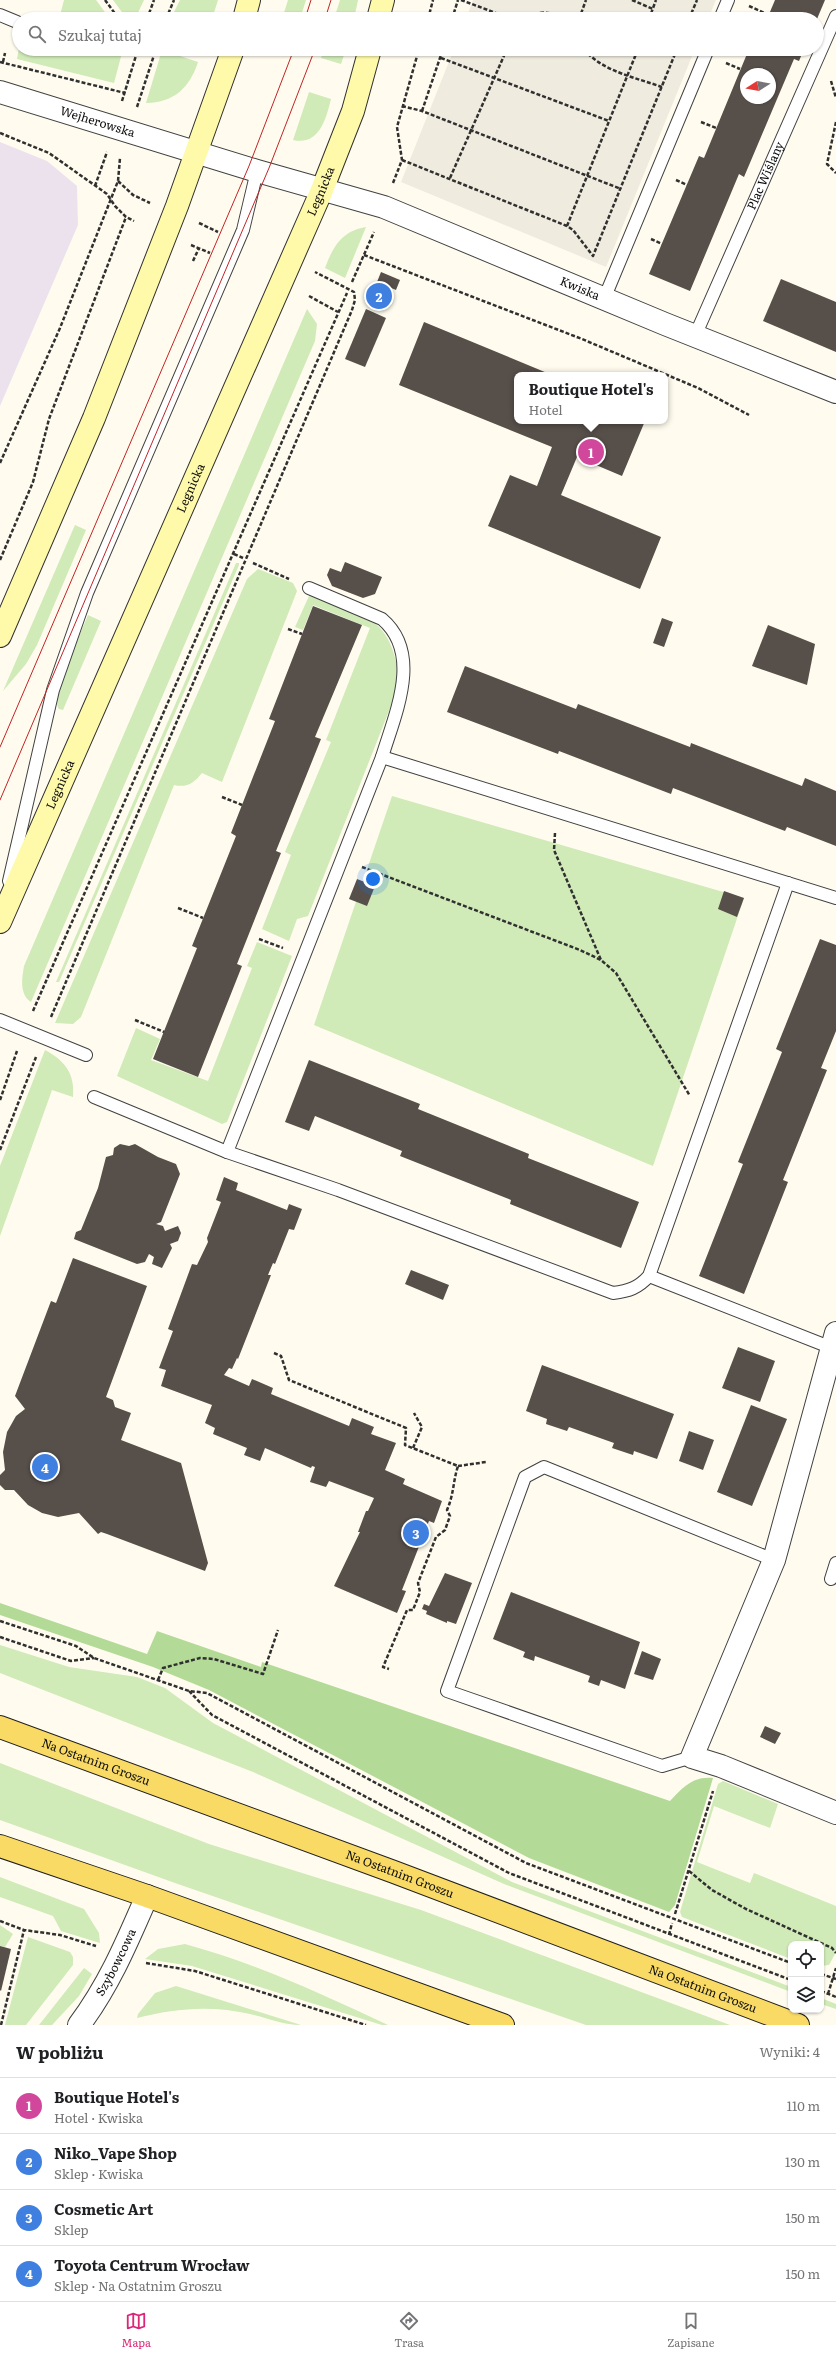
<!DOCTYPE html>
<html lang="pl">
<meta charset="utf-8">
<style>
body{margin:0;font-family:Literata,serif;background:#f6f6f6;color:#202124}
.controls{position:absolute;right:12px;bottom:12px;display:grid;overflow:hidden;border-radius:8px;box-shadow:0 1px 3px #0004}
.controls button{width:36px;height:36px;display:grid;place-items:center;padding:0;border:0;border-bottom:1px solid #e0e0e0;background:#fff;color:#202124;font:20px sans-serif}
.compass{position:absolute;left:740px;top:68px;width:36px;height:36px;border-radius:50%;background:#fff;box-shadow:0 1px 3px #0004;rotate:259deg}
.you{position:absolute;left:373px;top:879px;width:14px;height:14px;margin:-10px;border:3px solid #fff;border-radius:50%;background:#1a73e8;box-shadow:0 0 0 6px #1a73e833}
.badge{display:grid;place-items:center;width:26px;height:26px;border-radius:50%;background:#db2777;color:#fff;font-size:13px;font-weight:700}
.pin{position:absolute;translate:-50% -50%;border:2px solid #fff;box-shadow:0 1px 4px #0006}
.popup{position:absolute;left:514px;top:372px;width:154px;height:52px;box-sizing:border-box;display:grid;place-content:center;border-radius:8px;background:#fff;filter:drop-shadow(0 1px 3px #0005);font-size:13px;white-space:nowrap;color:#757577}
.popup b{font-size:15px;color:#202124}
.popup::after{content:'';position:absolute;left:50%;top:100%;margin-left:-8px;border:8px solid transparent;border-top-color:#fff}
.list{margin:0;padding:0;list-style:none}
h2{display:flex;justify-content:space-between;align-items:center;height:52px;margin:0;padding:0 16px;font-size:17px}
h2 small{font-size:13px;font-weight:400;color:#757577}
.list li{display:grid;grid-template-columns:26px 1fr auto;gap:12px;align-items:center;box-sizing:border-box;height:56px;padding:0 16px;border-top:1px solid #e0e0e0}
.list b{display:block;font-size:15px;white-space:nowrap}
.list p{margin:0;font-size:13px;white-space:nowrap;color:#757577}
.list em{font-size:13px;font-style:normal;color:#757577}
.icon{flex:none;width:22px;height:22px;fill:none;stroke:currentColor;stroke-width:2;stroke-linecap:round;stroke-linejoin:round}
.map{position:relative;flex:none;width:836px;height:2025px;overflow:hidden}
.search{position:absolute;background:#fff;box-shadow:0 1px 3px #0004;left:12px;right:12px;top:12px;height:44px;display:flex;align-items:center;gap:10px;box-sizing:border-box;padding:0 14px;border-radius:22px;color:#757577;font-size:15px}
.sheet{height:276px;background:#fff}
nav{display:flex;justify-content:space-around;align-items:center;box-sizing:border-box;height:56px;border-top:1px solid #e0e0e0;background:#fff;font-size:11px;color:#757577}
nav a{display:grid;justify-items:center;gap:2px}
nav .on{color:#db2777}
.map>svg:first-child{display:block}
</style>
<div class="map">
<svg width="836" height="2025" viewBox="0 0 836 2025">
<rect width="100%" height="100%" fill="#fffcef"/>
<path fill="#ece2ed" d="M0,142L47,161L77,186L78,225L0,406Z"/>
<g fill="#d0eab8">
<path d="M64,0H96L110,19H59Z"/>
<path d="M113,0H144L135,19H127Z"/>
<path d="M180,0H218L212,19H183L172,16Z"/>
<path d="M288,0H306L300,19H282Z"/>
<path d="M340,0H358L354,19H334Z"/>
<path d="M19,48V49H123L114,83L17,59Z"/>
<path d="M324,49H346L341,64L321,58Z"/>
<path d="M162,50L198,62C190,87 174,103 146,103Z"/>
<path d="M309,92L331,99C326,119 319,146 293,140Z"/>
<path d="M366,227L345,278L325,268C333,246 342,231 366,227Z"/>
<path d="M307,309L317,324L315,341L31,1002C19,994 22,978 24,966Z"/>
<path d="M75,525L86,530L37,645L26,664L3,691Z"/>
<path d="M236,563H239V565L59,982H56Z"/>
<path d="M258,569L293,583L297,591L222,782L202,773C194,783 187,788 174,785L81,1017L73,1024L55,1023L247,579Z"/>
<path d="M314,594C369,616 392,619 400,683L308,916L297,919L289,941L262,929L291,855L285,852L331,742L326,740L370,628L313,605L303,630L295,627L309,596Z"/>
<path d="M88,615L101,621L63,710L59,709C50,698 82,630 88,615Z"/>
<path d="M392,796L744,898L653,1166L314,1025Z"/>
<path d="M257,942L292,956L227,1122L222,1124L117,1076L136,1028L160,1039L151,1060L208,1081L252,968L247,966Z"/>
<path d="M45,1050C65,1061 75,1073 73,1097L52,1090L0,1236V1166Z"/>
<path d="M0,1645L69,1667L137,1677L165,1688L213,1723L512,1882L791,1987V1992L504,1884L253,1772L0,1673Z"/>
<path d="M0,1763L209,1844L421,1910L730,2025H586L175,1883L0,1820Z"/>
<path d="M723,1781L778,1804L770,1828L714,1806L697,1862L750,1883L754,1873L836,1906V1952L829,1965L821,1966V1944H791V1959L682,1917L680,1912L718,1784Z"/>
<path d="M0,1877L84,1909L99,1933L100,1943L61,1931L53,1916L0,1897Z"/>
<path d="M0,1925L13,1934L5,1947L0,1946Z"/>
<path d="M28,1937L70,1952L73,1957V1965L26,2025H5Z"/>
<path d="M185,1944C255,1963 322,1994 388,2025H382L192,1966L145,1959L158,1949Z"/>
<path d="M84,1968L92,1974L79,1996L52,2025H39Z"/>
<path d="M176,1986L301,2025C283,2025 268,2018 250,2014C212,2005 175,2008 137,2018L138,2014L155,1993Z"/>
<path d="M821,1998L836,2004V2009L821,2004Z"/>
</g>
<path fill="#b3da97" d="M0,1603L147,1654L157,1631L261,1667L262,1662L670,1801C683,1787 693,1776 713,1778L675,1905L669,1912L529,1858L209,1690L153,1667L0,1615Z"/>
<g fill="#efebde">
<path d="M473,0H716L708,19H466Z"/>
<path d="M454,49H695L606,267L401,182Z"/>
</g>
<g fill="#574f4a" fill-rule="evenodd">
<path d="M775,0H825L817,19H767Z"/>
<path d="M749,49H804L799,61L794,59L744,177L739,174L690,291L649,274L699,156L704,158ZM746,74H770V98H746Z"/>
<path d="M381,272L400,280L396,290L377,282Z"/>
<path d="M781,279L836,302V352L763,321Z"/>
<path d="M375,286L387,291L379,308L367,303Z"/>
<path d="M366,309L386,318L365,367L345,359Z"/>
<path d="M424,322L552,375H517V421H645L622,476L577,457L561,495L661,537L640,589L488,526L510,475L537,486L552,447L399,385Z"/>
<path d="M345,562L382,577L375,594L363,598L332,586L327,575L330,568L341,572Z"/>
<path d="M313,606L362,625L315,737L321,739L276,851L281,853L237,964L242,966L198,1077L153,1059L197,948L192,946L236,836L231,833L275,721L269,719Z"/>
<path d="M662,618L673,622L664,647L653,643Z"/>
<path d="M768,625L815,644L807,685L752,666Z"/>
<path d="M465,666L576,709L578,704L690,747L691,743L802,786L805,778L836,791V846L787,827L785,831L673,788L671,794L559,751L558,754L447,712Z"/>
<path d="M357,879L375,886L367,906L349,899Z"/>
<path d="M724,891L744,898L737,917L718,909Z"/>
<path d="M820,939L836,945V1031L821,1068L827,1070L783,1180L788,1182L744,1294L699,1276L743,1164L738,1162L782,1052L776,1049Z"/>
<path d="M309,1060L420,1104L418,1109L529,1154L528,1158L639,1202L621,1248L510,1204L511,1200L400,1156L402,1151L315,1116L309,1131L285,1122Z"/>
<path d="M120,1144L129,1146L135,1144L158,1157L176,1164L180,1174L161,1222L156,1224L163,1226L165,1231L178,1226L181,1233L178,1241L170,1244L172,1248L162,1268L152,1264L154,1257L149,1254L145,1262L137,1264L74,1239L76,1232L81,1230L98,1188L106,1157L113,1155L114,1148Z"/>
<path d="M224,1177L238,1183L236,1190L287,1210L289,1204L302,1209L294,1230L289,1229L275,1264L273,1263L268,1275H271L238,1359L237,1358L232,1369L229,1368L224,1375L249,1386L252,1379L273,1388L271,1394L349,1426L352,1418L374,1427L371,1434L396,1443L385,1470L405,1479L403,1484L442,1501L434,1523L429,1521L402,1590L406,1591L397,1613L334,1586L360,1532H358L366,1511H368L374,1498L329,1481L326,1487L310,1482L315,1467L312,1466L311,1468L265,1448L260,1461L244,1455L247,1448L213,1434L215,1428L205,1423L212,1405L161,1386L166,1370L159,1368L173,1331L168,1329L192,1264L197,1265L208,1242L207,1238L221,1202L216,1200Z"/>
<path d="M73,1258L147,1286L106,1397L113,1400L115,1407L131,1413L121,1440L181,1463L208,1563L205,1571L107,1534L101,1532L98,1534L79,1513L58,1517L42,1513L28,1505L14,1490H5L0,1485V1475L5,1470L3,1452L7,1432L16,1416L25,1409L15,1396L51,1301L56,1303Z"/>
<path d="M411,1270L449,1285L443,1300L405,1284Z"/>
<path d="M738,1347L775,1361L760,1402L722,1388Z"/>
<path d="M542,1365L674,1414L657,1459L634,1451L633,1455L612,1448L614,1443L569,1427L567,1431L546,1424L547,1419L526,1411Z"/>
<path d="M751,1405L787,1419L752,1506L717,1492Z"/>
<path d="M689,1431L714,1440L703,1470L679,1461Z"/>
<path d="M445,1573L472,1583L456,1624L447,1621V1623L426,1614L427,1611L422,1609L424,1604L429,1606Z"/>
<path d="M511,1592L640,1642L625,1689L601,1680L599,1686L588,1682L590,1676L535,1656L534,1661L523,1657L525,1652L493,1639Z"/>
<path d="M642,1651L661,1659L653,1680L634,1674Z"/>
<path d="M765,1726L781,1733L775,1744L760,1737Z"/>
<path d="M0,1946L11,1949L1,1991L0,1990Z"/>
</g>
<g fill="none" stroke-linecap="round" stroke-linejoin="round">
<defs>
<g id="service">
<path d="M0,15L17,22"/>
<path d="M720,19L728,0"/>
<path d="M604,299L708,49"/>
<path id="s1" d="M695,336L836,16"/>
<path d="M309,588L382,619C423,654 395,714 382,757"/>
<path d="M9,881L53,690L87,593L243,230L257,171"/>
<path d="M0,1020L86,1055"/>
<path d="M94,1097L227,1152L338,1190L613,1293C629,1291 638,1288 649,1276L788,883"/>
<path d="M227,1152L382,757L836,898"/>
<path d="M649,1276L832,1348"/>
<path d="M831,1579L836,1563"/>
<path d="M692,1757L662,1766L447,1691L525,1477L544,1467L774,1560"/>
</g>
<g id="minor">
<path id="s2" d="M0,92L257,171L384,207L665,324L836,392"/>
<path d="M836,1333L774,1560L692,1757L721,1766L836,1813"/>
<path id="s3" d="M79,2025C109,1985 127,1942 147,1896"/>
</g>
<g id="secondary">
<path d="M244,19L249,0"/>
<path d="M378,19L383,0"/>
<path d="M0,636L94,418L177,206L233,49"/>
<path id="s4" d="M0,922L322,190L353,111L370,49"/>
</g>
<g id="primary">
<path id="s5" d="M0,1727L394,1872L798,2025"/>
<path d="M0,1846L147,1896L503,2025"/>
</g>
</defs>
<use href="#service" stroke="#414141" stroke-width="14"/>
<use href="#minor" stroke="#414141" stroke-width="24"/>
<use href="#secondary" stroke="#303030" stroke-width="24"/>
<use href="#primary" stroke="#1f1f1f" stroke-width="24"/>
<g stroke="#303030" stroke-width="2.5" stroke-dasharray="4 2" stroke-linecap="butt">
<path d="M105,0L119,19"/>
<path d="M461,0L512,19"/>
<path d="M632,0L653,9"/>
<path d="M749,6L769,15"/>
<path d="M147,19L154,0"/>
<path d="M166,19L174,0"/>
<path d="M428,19L433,0"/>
<path d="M452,19L458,0"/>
<path d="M523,19C542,11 546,10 564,19"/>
<path d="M579,19L586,0"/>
<path d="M649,19L656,0"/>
<path d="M689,19L697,0"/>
<path d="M539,49H551"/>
<path d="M584,49C601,71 637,78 662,87"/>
<path d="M441,58L609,121"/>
<path d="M0,62L125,93"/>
<path d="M3,62L5,53"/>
<path d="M726,63L740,69"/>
<path d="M831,81L836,98"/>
<path d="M122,101L138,49"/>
<path d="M402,106L422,111L621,189"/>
<path d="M137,107L156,49"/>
<path d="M422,111L443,49"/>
<path d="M701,122L716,128"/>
<path d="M836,122L827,164L836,173"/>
<path d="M0,133L49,153L107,194L115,206L126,217L134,221"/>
<path d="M402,160L567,226L573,230L593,256L677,49"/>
<path d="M450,178L507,49"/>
<path d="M676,180L687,185"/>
<path d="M118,181L133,195L150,203"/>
<path d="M393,183L402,160L397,127L419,49"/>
<path d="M95,186L107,152"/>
<path d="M199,223L218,232"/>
<path d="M567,226L638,49"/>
<path d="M651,239L662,244"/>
<path d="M191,245L210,253"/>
<path d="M364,255L582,339L698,388L749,415"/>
<path d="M193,261L199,248"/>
<path d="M352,282L374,232"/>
<path d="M309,296L338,312"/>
<path d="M0,463L60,328L118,181L120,158"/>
<path d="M234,554L243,558"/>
<path d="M0,560L33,482L49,419L126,217"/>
<path d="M253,563L289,579"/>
<path d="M288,629L302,634"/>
<path d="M222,797L242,805"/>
<path d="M555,833L554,850L601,960"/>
<path d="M362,867L580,950L601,960L616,973L690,1096"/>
<path d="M178,908L203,918"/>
<path d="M259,939L283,948"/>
<path d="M33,1011L347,293"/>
<path d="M51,1017L352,310L355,300L354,292L315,272"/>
<path d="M135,1020L164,1032"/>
<path d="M0,1100L17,1051"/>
<path d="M0,1150L36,1057"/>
<path d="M274,1353L281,1356L289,1380L406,1428L405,1445L458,1466C453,1481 454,1494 447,1510L450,1516L445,1530L436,1537L418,1583L420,1592L413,1610H407L383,1667L389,1669"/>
<path d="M413,1448L422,1427L414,1413"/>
<path d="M458,1466L486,1462"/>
<path d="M0,1621L76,1646L94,1658L189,1691L207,1693L526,1863L791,1963"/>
<path d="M0,1637L71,1661L94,1658"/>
<path d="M158,1680L163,1668L200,1658L214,1659L263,1674L278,1630"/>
<path d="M189,1691L212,1715L509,1873L791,1980"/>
<path d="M689,1871L712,1890L746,1909L832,1948L836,1953"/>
<path d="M675,1914L713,1791"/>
<path d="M0,1921L24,1930L60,1935L96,1946"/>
<path d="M669,1935L672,1923"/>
<path d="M146,1963L195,1971L366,2025"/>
<path d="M821,1974L836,1979"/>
<path d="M821,1991L836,1997"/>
<path d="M828,1994L836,1968"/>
<path d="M1,2025L24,1930"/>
</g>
<use href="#service" stroke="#fff" stroke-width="12"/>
<use href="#minor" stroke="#fff" stroke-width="22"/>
<use href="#secondary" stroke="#fff9aa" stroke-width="22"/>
<use href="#primary" stroke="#f9da65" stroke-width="22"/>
<g stroke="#bf2526" stroke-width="1">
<path d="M305,19L311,0"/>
<path d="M325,19L331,0"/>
<path d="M0,747L249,166L294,49"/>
<path d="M0,800L269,168L315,49"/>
</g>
</g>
<g text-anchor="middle" stroke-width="4" stroke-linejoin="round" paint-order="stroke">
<g font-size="12" fill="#0e0e0e" stroke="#fff">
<text dy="4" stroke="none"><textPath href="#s2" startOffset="102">Wejherowska</textPath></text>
<text dy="4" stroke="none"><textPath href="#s1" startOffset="175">Plac Wiślany</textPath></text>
<text dy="4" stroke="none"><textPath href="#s4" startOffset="798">Legnicka</textPath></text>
<text dy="4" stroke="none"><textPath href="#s2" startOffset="613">Kwiska</textPath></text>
<text dy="4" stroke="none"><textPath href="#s4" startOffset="474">Legnicka</textPath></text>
<text dy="4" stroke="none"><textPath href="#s4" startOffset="150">Legnicka</textPath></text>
<text dy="4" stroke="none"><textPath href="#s5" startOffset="102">Na Ostatnim Groszu</textPath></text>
<text dy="4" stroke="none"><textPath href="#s5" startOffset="426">Na Ostatnim Groszu</textPath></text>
<text dy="4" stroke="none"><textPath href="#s3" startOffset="73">Szybowcowa</textPath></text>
<text dy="4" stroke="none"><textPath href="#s5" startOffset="750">Na Ostatnim Groszu</textPath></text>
</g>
</g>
</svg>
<div class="controls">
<button><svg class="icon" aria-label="locate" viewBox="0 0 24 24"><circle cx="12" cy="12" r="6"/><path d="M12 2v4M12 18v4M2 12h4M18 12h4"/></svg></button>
<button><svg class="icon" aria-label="layers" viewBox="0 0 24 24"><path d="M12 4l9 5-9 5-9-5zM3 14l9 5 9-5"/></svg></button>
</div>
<svg class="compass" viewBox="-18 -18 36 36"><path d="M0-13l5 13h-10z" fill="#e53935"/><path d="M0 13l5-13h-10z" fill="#757577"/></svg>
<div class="you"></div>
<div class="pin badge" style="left:591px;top:452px;background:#d1479c">1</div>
<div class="popup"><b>Boutique Hotel's</b>Hotel</div>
<div class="pin badge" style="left:379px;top:296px;background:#3f7fe0">2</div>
<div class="pin badge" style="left:416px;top:1533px;background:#3f7fe0">3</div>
<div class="pin badge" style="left:45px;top:1467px;background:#3f7fe0">4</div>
<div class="search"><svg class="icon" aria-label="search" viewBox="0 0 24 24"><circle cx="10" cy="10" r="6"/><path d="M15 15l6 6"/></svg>Szukaj tutaj</div>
</div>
<section class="sheet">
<h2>W pobliżu<small>Wyniki: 4</small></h2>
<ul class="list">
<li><span class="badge" style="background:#d1479c">1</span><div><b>Boutique Hotel's</b><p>Hotel · Kwiska</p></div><em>110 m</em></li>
<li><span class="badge" style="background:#3f7fe0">2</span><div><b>Niko_Vape Shop</b><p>Sklep · Kwiska</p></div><em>130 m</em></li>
<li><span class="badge" style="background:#3f7fe0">3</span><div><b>Cosmetic Art</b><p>Sklep</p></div><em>150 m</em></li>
<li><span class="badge" style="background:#3f7fe0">4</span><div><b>Toyota Centrum Wrocław</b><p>Sklep · Na Ostatnim Groszu</p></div><em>150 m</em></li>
</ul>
</section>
<nav>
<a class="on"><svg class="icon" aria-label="map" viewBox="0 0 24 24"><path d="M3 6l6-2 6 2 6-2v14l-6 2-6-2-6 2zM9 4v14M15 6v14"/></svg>Mapa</a>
<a><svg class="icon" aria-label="directions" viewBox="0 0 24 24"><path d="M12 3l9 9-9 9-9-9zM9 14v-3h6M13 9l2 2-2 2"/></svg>Trasa</a>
<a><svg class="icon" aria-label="saved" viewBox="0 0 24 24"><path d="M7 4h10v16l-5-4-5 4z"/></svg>Zapisane</a>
</nav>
